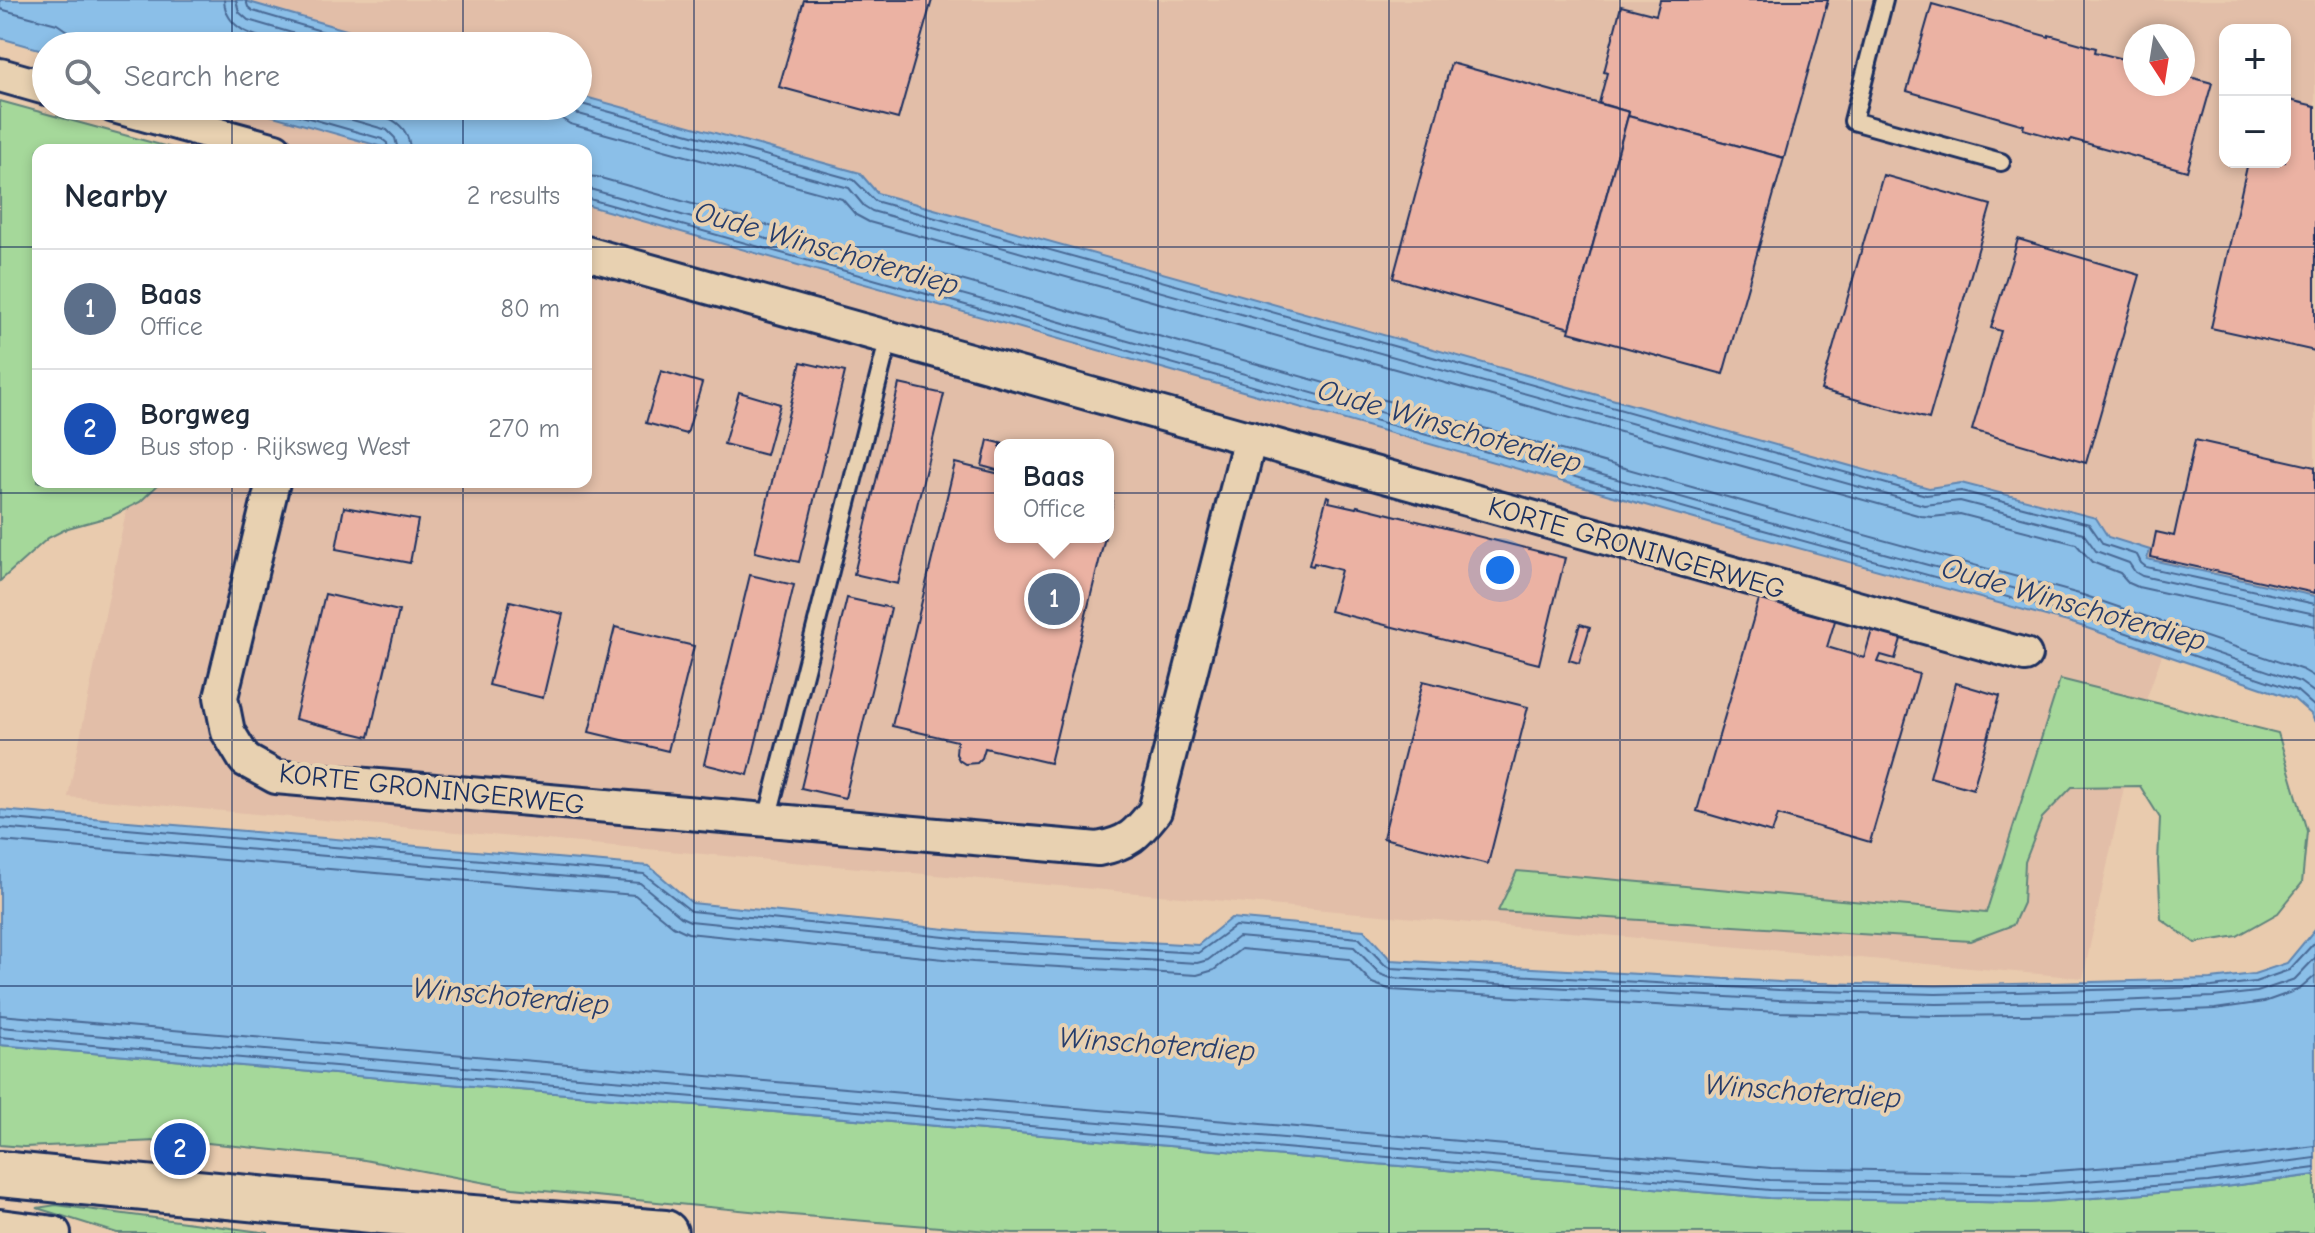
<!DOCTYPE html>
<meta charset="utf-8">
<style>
body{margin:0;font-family:"Comic Neue",sans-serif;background:#f2f2f3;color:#1f2937}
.controls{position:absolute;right:24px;top:24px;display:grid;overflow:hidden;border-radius:16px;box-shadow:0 4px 12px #0003}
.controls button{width:72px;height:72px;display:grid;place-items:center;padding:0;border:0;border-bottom:2px solid #e0e1e3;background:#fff;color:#1f2937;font:40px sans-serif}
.compass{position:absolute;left:2123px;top:24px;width:72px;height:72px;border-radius:50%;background:#fff;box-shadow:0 4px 12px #0003;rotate:168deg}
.you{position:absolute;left:1500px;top:570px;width:28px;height:28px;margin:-20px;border:6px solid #fff;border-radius:50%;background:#1a73e8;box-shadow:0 0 0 12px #1a73e833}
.badge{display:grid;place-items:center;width:52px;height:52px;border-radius:50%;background:#1f6fb2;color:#fff;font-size:26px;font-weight:700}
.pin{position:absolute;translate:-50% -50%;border:4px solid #fff;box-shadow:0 2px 8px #0006}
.popup{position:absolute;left:994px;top:439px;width:120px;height:104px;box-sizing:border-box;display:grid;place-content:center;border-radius:16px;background:#fff;filter:drop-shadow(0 2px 6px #0005);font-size:26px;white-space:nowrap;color:#747a83}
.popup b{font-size:30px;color:#1f2937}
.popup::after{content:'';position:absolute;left:50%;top:100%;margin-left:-16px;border:16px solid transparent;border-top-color:#fff}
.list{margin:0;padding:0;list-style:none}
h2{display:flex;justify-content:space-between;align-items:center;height:104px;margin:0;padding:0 32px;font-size:34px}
h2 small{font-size:26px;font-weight:400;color:#747a83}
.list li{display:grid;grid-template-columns:52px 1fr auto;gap:24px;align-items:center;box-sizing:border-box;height:120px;padding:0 32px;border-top:2px solid #e0e1e3}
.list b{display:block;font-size:30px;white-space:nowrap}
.list p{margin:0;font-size:26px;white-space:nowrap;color:#747a83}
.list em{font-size:26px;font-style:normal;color:#747a83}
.icon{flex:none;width:44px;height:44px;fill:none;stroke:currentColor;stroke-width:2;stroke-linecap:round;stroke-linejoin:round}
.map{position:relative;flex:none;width:2315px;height:1233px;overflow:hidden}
.search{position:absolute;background:#fff;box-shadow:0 4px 12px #0003;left:32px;top:32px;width:560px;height:88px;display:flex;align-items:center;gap:20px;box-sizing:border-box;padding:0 28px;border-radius:44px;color:#747a83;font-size:30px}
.panel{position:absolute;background:#fff;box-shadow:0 4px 12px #0003;left:32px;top:144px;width:560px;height:344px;border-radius:16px}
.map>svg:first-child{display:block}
</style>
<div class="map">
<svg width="2315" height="1233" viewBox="0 0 2315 1233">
<rect width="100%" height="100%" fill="#e9cbae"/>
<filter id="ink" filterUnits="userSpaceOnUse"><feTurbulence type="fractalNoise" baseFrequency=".0125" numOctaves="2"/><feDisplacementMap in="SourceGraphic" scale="16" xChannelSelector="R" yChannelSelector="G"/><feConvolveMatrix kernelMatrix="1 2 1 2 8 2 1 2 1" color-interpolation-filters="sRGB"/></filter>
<g filter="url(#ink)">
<path fill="#e2bea8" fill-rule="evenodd" d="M124,0H2315V616L2167,641L2138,722L2083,978L68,797L132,482H586V150H198L207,106H578V46H219ZM2225,30H2285V162H2225ZM2135,36H2183V84H2135ZM1000,445H1108V537H1000Z"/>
<g fill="#a5d89a" stroke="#60847c" stroke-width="2">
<path d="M0,101L179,150H38V482H161L140,502L112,516L68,528L48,538L0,581Z"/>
<path d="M2060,679L2278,733L2307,831L2302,883L2278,913L2237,936L2195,943L2161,919L2158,862L2160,818L2140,786L2072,787L2042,818L2025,862L2023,903L2013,925L1970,941L1498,911L1517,871L1986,913Z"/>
<path d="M0,1045L1769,1198L2029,1203L2209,1189L2315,1175V1233H1013L792,1215L513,1188L359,1159L179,1140L24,1147L0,1145Z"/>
<path d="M56,1205L269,1233H117L37,1208Z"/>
</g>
<g fill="#8bbfe8" stroke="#5e85b1" stroke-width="2">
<path d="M0,0H242L402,46H46V51L0,38Z"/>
<path d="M578,95L860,173L877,193L1929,488L1961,483L2096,518L2108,537L2150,550L2147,559L2315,596V722L2311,714L2294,699L2075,624L1758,537L586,205V150H393L238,106H578Z"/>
<path d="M0,810L649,866L692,903L975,932L1198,945L1231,918L1364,930L1391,960L1780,982L1936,986L2211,979L2254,974L2287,963L2315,929V1175L2209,1189L2029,1203L1769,1198L0,1045Z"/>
</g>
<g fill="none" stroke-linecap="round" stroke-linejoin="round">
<g stroke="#486995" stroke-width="2">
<path d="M224,0C226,35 266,38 293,46"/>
<path d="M236,0L239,12L248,20L336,46"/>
<path d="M246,0L248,7L253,11L372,46"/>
<path d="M0,9L57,24L70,33L75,46"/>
<path d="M578,103L854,180L875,201L1926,495L1961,491L2089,524L2103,544L2137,555L2141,563L2146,567L2315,604"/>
<path d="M267,106L382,139L387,143L388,150"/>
<path d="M304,106L387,130L395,138L398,150"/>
<path d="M348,106C374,113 409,116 410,150"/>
<path d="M551,106L559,117L570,124L842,199L856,215L869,222L1921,516L1932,517L1960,514L2076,544L2092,562L2120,573L2129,583L2138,587L2315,626"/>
<path d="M565,106L575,113L849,188L864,206L872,211L1924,505L1960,501L2083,533L2096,551L2129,563L2135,572L2142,576L2315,614"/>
<path d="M586,176L597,177L1766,508L2083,595L2303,670L2315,677"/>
<path d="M586,188L1762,520L2079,606L2300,682L2315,693"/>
<path d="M586,198L1760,529L2077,616L2297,691L2315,707"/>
<path d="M0,818L644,874L691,911L974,940L1198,953L1235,926L1359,938L1385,965L1391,968L1779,990L1936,994L2212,987L2255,982L2289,970L2315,942"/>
<path d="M0,828L640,883L681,917L690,921L974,950L1197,963L1208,960L1238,937L1354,947L1380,974L1391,978L1779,1000L1936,1004L2091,1002L2213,997L2257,992L2295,979L2315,958"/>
<path d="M0,841L635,895L673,926L688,933L973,962L1197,975L1214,970L1241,949L1349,959L1372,983L1391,990L1778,1012L1936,1016L2092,1014L2215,1009L2264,1002L2300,989L2315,976"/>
<path d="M0,1015L1771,1168L2028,1173L2206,1160L2315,1146"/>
<path d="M0,1027L1770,1180L2028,1185L2207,1172L2315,1158"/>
<path d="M0,1037L1770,1190L2029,1195L2208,1182L2315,1168"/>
</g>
</g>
<g fill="#ebb2a3" stroke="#1b2f5e" stroke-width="2">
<path d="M804,0H932L898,119L779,87Z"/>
<path d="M1660,0H1828L1784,158L1628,116L1629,112L1599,103L1607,73L1604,72L1621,6L1656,15Z"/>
<path d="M1932,4L2049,37V35L2096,48L2095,52L2135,62V84H2183V75L2212,83L2187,171L2071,139L2070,142L2023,129L2024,125L1907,91Z"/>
<path d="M1451,63L1629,112L1570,328L1393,278Z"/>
<path d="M2285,99L2315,106V351L2211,328L2248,162H2285Z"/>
<path d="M1628,116L1784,158L1723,374L1569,332Z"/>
<path d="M1883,175L1991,205L1929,419L1821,390Z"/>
<path d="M2018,239L2140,275L2086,463L1972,430L2001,331L1991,328Z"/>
<path d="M801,362L845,372L799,562L755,552Z"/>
<path d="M661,371L702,383L687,434L646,423Z"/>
<path d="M899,384L944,394L898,584L854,574Z"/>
<path d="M739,392L780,404L766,455L724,444Z"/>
<path d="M988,440L1008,445H1000V471L982,466Z"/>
<path d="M2195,440L2315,467V593L2151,557L2156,532L2174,536Z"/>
<path d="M955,463L1000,474V537H1105L1050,763L985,748L982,758L977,763L965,764L959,760L956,754L957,741L892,726Z"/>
<path d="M1327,496L1330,497L1329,502L1356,508L1357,506L1565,558L1539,664L1330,611L1341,570L1314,563L1313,566L1309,565Z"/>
<path d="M1108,500L1113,501L1108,524Z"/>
<path d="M344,507L418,520L410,563L336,549Z"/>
<path d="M750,575L794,585L748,775L704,764Z"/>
<path d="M1762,589L1838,611L1827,647L1864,658L1875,620L1904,629L1895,659L1881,655L1878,662L1919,674L1870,842L1778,815L1772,833L1697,811Z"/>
<path d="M325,594L399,611L369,737L295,719Z"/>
<path d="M847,598L891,608L845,798L801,788Z"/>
<path d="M510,601L563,614L543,698L489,685Z"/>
<path d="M1580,624L1590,627L1579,663L1569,660Z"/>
<path d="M615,627L694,646L668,751L589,732Z"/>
<path d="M1423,681L1528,707L1488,864L1383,838Z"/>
<path d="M1956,683L2000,696L1973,789L1930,777Z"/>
</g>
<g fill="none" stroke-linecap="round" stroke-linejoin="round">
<defs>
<g id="lane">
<path d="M1884,0L1853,121L2001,162"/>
<path d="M767,820L889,337"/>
</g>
<g id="street">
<path d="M0,75L46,88"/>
<path d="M114,106L275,150"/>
<path d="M586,253L2025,655"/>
<path d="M273,482L221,697L228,732L245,760L276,777L1098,849C1129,843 1136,835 1155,811L1250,438"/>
<path d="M0,1226L54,1233"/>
</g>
<path id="secondary" d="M0,1174L382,1211L665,1233"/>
</defs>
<use href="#lane" stroke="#1b2f5e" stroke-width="22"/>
<use href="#street" stroke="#1b2f5e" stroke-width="38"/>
<use href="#secondary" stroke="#1b2f5e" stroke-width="50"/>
<use href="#lane" stroke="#e8d1b1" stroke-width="16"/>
<use href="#street" stroke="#e8d1b1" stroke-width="32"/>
<use href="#secondary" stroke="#e8d1b1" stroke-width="44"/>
</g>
</g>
<path fill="none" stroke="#1b2f5e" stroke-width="2" stroke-opacity="0.55" d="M232,0V46M463,0V46M694,0V1233M926,0V1233M1158,0V1233M1389,0V1233M1620,0V1233M1852,0V1233M2084,0V1233M232,106V150M463,106V150M0,247H38M586,247H2315M232,482V1233M463,482V1233M0,493H2315M0,740H2315M0,986H2315"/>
<g text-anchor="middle" stroke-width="8" stroke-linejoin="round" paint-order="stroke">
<g font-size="28" fill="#1b2f5e" stroke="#e8d1b1">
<text transform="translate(1637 547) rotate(16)" y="10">KORTE GRONINGERWEG</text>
<text transform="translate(432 788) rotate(6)" y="10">KORTE GRONINGERWEG</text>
</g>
<g font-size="30" font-style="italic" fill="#263d6c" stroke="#e8d1b1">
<text transform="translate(827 248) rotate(16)" y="10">Oude Winschoterdiep</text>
<text transform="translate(1450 426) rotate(16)" y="10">Oude Winschoterdiep</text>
<text transform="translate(2074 604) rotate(16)" y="10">Oude Winschoterdiep</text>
<text transform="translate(511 996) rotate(5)" y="10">Winschoterdiep</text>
<text transform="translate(1157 1044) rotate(4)" y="10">Winschoterdiep</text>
<text transform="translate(1803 1091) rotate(4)" y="10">Winschoterdiep</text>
</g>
</g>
</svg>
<div class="controls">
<button>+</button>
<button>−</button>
</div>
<svg class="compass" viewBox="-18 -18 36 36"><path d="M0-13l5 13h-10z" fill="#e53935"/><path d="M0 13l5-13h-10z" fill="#747a83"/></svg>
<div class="you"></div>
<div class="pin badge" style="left:1054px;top:599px;background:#5c6f8a">1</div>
<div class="popup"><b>Baas</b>Office</div>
<div class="pin badge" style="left:180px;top:1149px;background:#1a4fb4">2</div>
<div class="search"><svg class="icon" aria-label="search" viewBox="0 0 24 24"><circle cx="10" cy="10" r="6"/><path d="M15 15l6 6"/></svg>Search here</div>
<section class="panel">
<h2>Nearby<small>2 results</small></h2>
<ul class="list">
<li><span class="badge" style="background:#5c6f8a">1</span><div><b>Baas</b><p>Office</p></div><em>80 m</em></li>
<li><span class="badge" style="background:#1a4fb4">2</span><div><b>Borgweg</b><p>Bus stop · Rijksweg West</p></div><em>270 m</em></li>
</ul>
</section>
</div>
